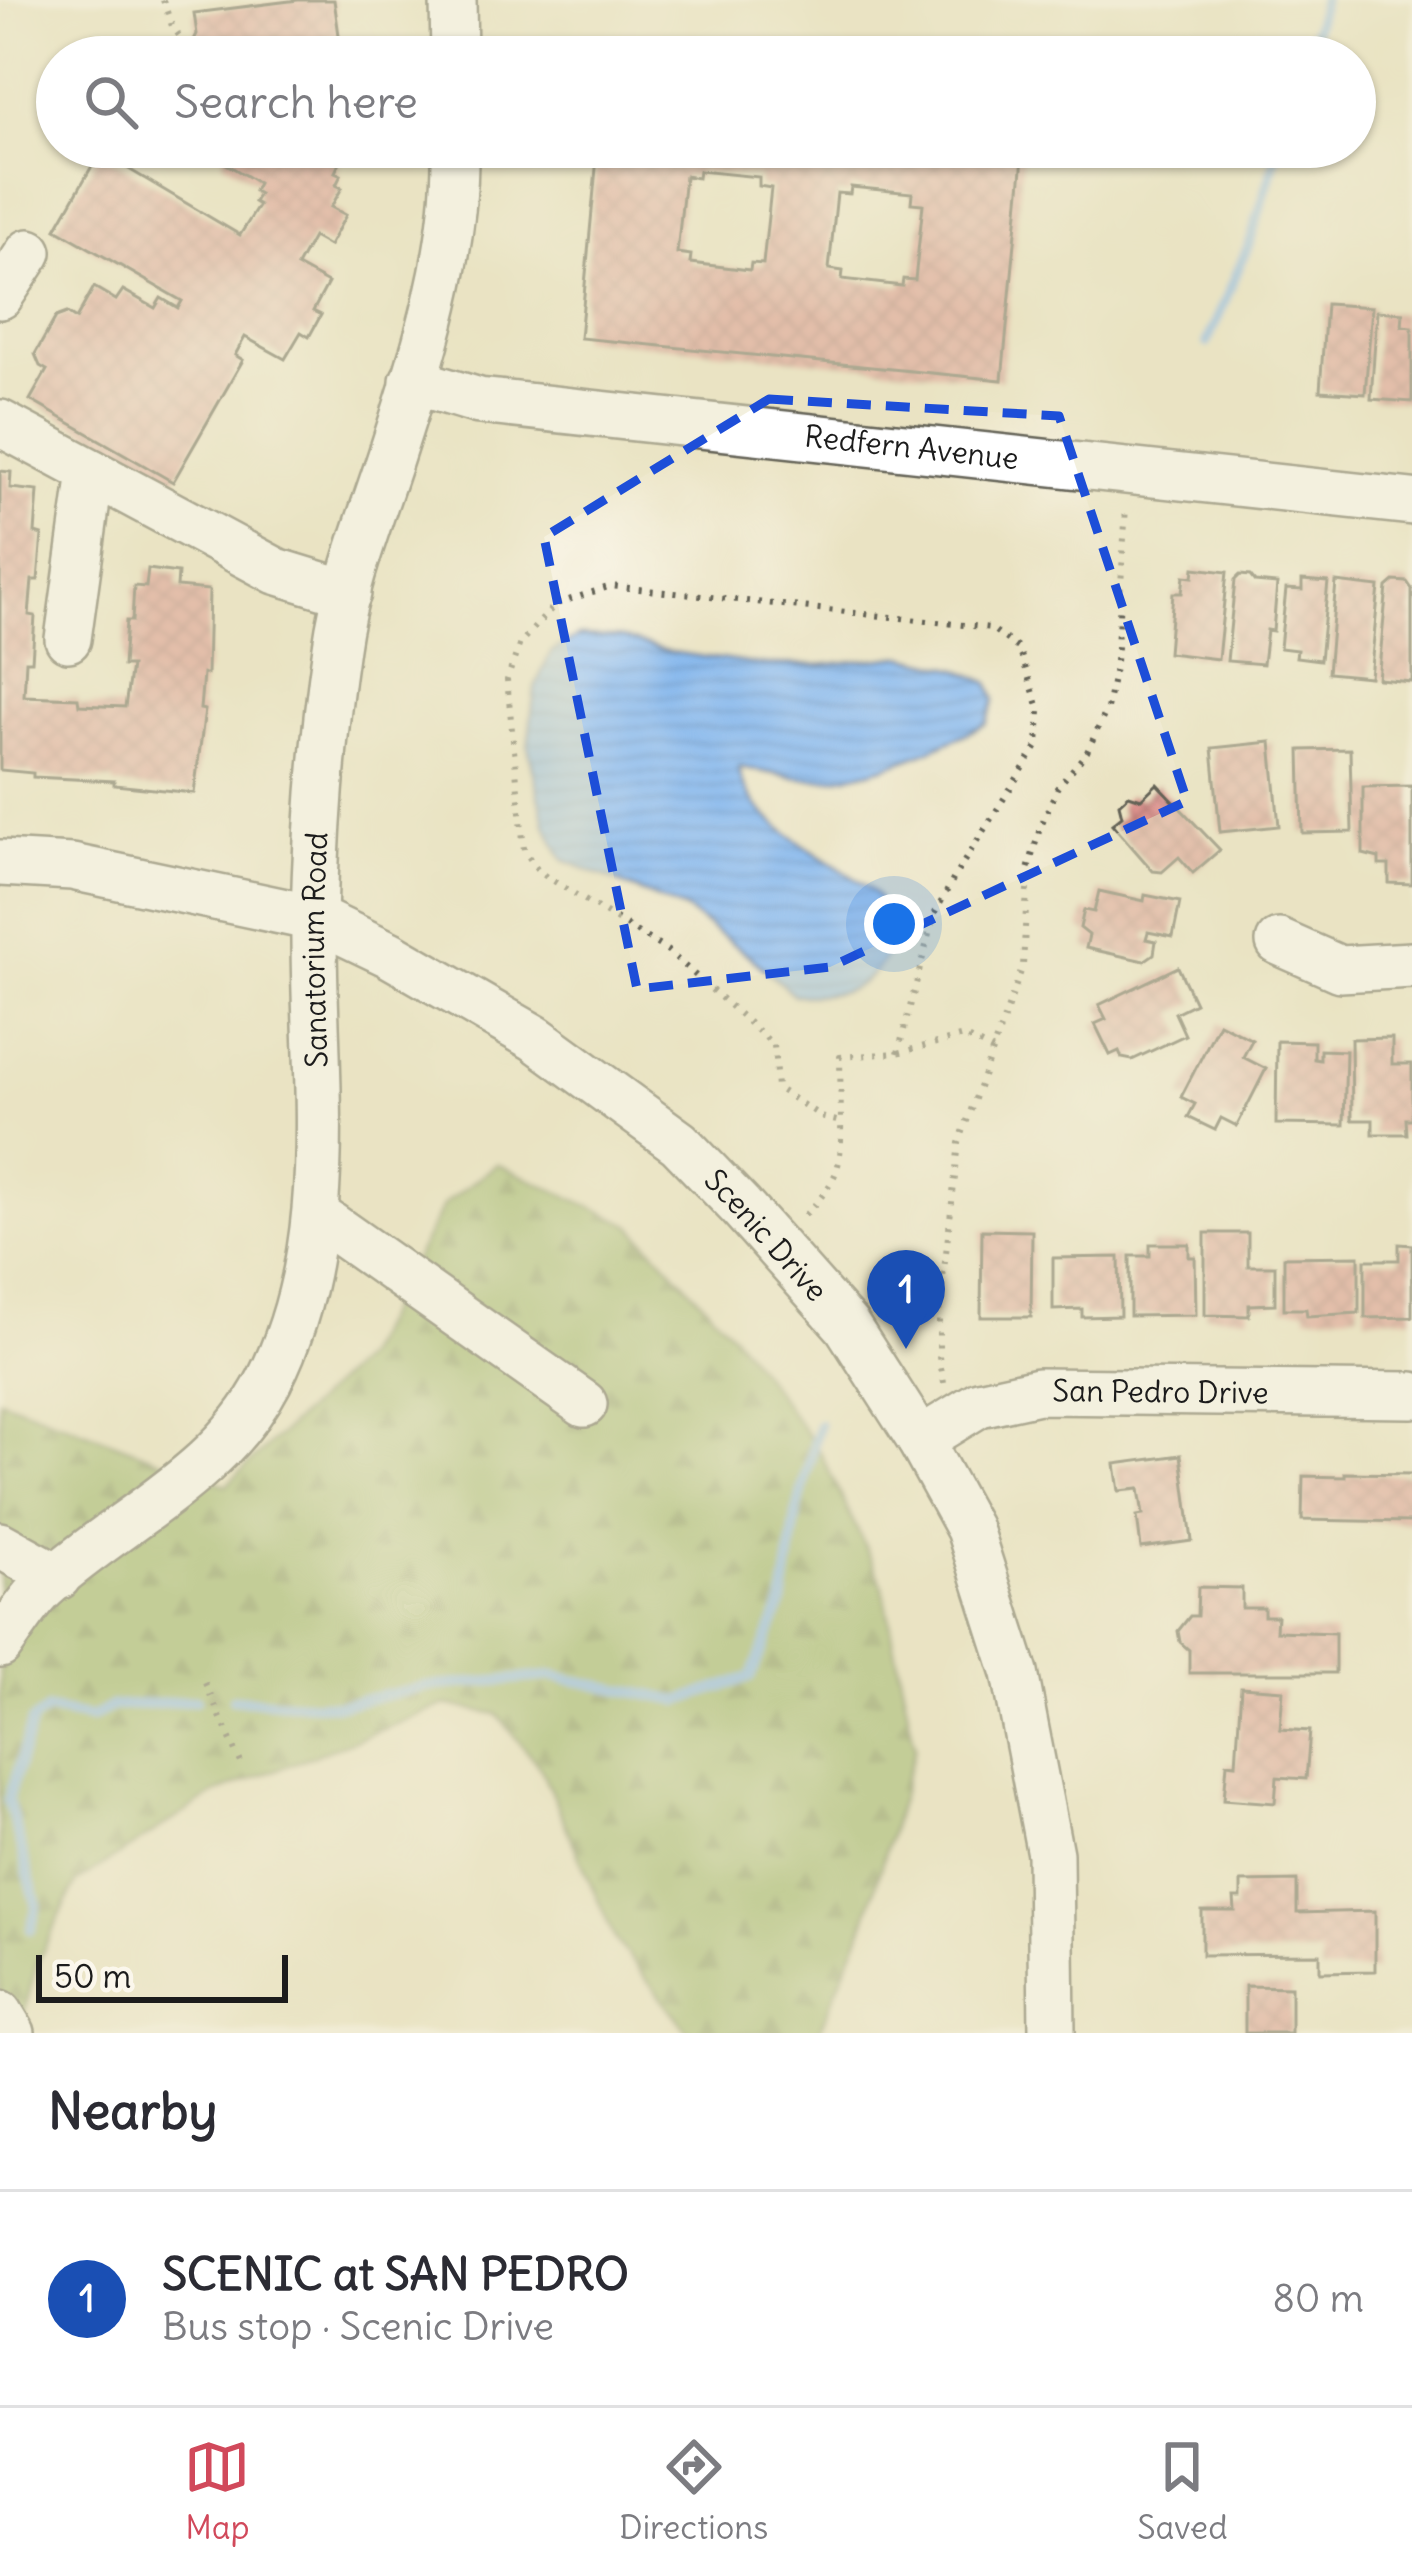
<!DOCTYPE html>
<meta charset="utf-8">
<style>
body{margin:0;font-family:Delius,sans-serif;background:#f7f7f7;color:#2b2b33}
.scale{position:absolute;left:36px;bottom:30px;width:252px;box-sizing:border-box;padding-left:12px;border:6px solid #1c1c1c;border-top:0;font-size:33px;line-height:42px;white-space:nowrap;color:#1c1c1c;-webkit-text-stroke:9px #fbf7ec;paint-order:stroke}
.you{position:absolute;left:894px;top:924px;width:42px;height:42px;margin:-30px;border:9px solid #fff;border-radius:50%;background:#1a73e8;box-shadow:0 0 0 18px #1a73e833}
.badge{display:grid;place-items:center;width:78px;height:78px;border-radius:50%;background:#d1495b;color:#fff;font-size:39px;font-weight:700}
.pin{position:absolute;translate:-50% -99px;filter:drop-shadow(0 3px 6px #0008)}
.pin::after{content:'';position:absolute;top:63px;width:42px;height:36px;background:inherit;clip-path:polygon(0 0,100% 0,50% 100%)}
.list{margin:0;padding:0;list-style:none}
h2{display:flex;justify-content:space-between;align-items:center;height:156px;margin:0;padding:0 48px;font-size:51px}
h2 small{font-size:39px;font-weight:400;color:#7c7c81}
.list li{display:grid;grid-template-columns:78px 1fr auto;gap:36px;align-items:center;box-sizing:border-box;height:216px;padding:0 48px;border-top:3px solid #e1e1e2}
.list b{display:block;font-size:45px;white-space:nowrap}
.list p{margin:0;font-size:39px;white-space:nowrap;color:#7c7c81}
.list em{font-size:39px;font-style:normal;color:#7c7c81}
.icon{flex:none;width:66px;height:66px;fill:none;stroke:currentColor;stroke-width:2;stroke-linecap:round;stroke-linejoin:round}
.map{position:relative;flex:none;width:1412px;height:2033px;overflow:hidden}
.search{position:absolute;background:#fff;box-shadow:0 3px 9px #0004;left:36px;right:36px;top:36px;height:132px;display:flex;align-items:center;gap:30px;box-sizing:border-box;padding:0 42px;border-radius:66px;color:#7c7c81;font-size:45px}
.sheet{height:372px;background:#fff}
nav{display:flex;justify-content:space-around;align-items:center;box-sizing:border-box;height:168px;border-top:3px solid #e1e1e2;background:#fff;font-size:33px;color:#7c7c81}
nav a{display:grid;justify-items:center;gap:6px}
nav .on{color:#d1495b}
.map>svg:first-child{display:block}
</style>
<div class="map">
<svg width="1412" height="2033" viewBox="0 0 1412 2033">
<defs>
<pattern id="forest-firs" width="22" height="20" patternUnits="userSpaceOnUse" patternTransform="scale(3)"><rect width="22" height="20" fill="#96b263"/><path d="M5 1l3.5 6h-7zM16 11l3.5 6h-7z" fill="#7a9051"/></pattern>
<pattern id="water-rules" width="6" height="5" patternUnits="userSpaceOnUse" patternTransform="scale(3)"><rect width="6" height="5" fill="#7fb4ed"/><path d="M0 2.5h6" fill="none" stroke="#6d9acb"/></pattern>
<pattern id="building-cross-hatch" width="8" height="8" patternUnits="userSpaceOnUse" patternTransform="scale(3)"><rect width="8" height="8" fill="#db918c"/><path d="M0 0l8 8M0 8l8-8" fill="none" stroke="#b17672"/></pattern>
</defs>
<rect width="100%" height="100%" fill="#fbf7ec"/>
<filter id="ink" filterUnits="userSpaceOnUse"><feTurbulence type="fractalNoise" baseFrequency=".00833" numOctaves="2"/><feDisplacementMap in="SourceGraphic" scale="24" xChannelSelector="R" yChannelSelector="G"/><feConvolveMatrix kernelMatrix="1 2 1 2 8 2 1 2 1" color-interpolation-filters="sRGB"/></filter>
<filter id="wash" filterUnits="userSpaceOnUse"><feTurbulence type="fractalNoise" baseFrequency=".004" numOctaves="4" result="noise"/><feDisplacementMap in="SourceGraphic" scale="48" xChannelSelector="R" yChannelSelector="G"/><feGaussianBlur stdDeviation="2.7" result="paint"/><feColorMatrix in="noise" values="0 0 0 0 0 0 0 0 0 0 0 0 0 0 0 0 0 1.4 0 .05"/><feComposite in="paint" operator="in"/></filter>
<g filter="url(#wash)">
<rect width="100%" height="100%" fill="#eae3c3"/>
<path fill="url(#forest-firs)" stroke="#596740" stroke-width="3" d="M497,1164L631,1225L735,1337L820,1452L882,1582L915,1747L864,1925L818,2033H689L615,1939L541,1769L497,1714L446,1705L215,1793L76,1883L37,1963L19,2033H0V1399L226,1485L361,1359L444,1204Z"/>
<path fill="url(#water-rules)" stroke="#4e6884" stroke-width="3" d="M579,636L622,638L670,652L753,664L821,665L902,656L958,669L989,683L995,700L986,724C938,747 887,772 834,778C802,782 769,772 739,767C744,821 830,858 868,888C883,900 890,918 897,936C869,989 854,996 794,995L746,953L685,910L563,860L545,823L528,746L535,687L551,652Z"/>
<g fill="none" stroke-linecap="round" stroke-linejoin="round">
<g stroke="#7fb4ed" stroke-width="10">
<path d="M1306,57L1323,0"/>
<path d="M1207,343L1251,239L1279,147"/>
<path d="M233,1699L337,1705L425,1687L552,1676L679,1701L751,1677L783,1603L796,1516L819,1424"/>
<path d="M31,1929L37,1906L8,1800L32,1721L48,1710L91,1718L110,1707L196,1700"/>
</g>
</g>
<g id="blocks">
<g fill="url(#building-cross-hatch)" fill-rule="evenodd">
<path d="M298,0H334L340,42L334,43L340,51L337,57H193L187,54L197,34L194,13Z"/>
<path d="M225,147H334L337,152L332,161L339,164L335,172L341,175L336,185L342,188L331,207L346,215L329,246L313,237L297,266L328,283L313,311L321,315L309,337L301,332L285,359L245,337L235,355L243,360L173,482L30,400L47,370L40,366L35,354L56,317L67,313L76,319L94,287L116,300L123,290L155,308L161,298L178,308L182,301L56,229L100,152L240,235L259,205L254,202L259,194L254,191L258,183L223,162Z"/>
<path d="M598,147H1024L1002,380L580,338ZM699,171L759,177V186L771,188L763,264L751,263L750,270L690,263L691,255L677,253L685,176L698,178ZM851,187L912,193L911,203L923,204L915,280L903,279L902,286L842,279L843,271L829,269L837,193L850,194Z"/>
<path d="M1326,304L1372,307L1365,394L1320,391Z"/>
<path d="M1377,311L1403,313L1402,326L1412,327V402L1371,399Z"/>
<path d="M0,471L11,472L10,488L38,491L35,533L42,535L38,580H32L29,615L35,616L32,661H26L24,696L78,698L79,705L125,707L131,666H123L126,621H132L134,586L146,587L148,569L178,573L177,587L209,590L207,674H203L200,709L205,710L194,793L114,785V781L33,777V773L0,770Z"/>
<path d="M1194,568L1227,572L1218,659L1168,653L1173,593H1182L1184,576L1193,577Z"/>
<path d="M1240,575L1250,576L1255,582L1277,584L1273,631L1267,630L1263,664L1227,661L1235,580Z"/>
<path d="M1302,580L1328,582L1320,660L1296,657L1297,650L1280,648L1286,589L1302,590Z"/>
<path d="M1394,581L1407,582L1412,589V682L1378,679L1387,587Z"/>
<path d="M1336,582L1379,587L1370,677L1328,673Z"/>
<path d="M1271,742L1279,826L1220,832L1212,748Z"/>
<path d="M1350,749L1352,832L1302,833L1300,750Z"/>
<path d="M1157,784L1220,850L1193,873L1179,857L1162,872L1153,871L1112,824L1122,816L1119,804L1129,795L1141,799Z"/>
<path d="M1412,786V884L1389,883V865H1379V858L1363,854V787Z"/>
<path d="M1099,891L1144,901L1145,895L1180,902L1173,937L1148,932L1146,939L1156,941L1154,954L1144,961L1086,948L1089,935L1080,928L1084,910L1094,912Z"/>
<path d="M1178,967L1195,1003L1175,1013L1185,1035L1132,1060L1122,1058L1119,1051L1110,1055L1095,1024L1106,1019L1099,1005Z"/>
<path d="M1219,1023L1252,1040L1243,1057L1266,1069L1237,1126L1221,1118L1215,1130L1188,1117L1195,1104L1181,1097Z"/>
<path d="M1392,1038V1064H1412V1119H1406L1407,1134H1373V1120H1352L1351,1039Z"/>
<path d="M1277,1041L1314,1042V1059L1320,1060V1050L1346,1051L1344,1125L1276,1124Z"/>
<path d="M982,1230L1032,1231L1031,1317H981Z"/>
<path d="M1205,1233H1248V1266H1275V1304L1249,1305V1316L1205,1315Z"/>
<path d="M1150,1244H1189V1257H1195L1196,1315L1130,1316V1256H1150Z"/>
<path d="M1399,1244L1412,1245V1317L1365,1318V1260H1399Z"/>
<path d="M1359,1256V1313L1307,1316L1306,1309H1284V1257Z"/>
<path d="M1119,1257L1120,1316L1082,1317V1309L1053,1310V1258Z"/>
<path d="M1181,1455L1192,1541L1141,1548L1137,1516L1143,1515L1139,1489L1119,1491L1115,1464Z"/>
<path d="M1345,1473L1412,1474V1522L1302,1520L1303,1476L1345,1477Z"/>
<path d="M1198,1587L1242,1588V1608H1264V1616H1277L1276,1631L1335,1633V1673H1189V1650L1180,1642L1178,1631L1190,1616H1197Z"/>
<path d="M1241,1687L1283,1690L1280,1729L1310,1731L1306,1779L1277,1777L1275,1803L1224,1799L1227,1763L1236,1764Z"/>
<path d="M1297,1881V1913L1375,1911V1971L1320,1972V1954L1202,1955V1911H1235L1234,1898H1241V1882Z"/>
<path d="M1245,1986L1291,1987V2033H1245Z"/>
</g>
</g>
</g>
<g filter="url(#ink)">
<use href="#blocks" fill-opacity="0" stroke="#646256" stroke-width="3"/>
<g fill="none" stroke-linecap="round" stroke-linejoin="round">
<defs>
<g id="minor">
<path d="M453,0L454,57"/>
<path d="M0,296L29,252"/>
<path id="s1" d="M413,381L479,401L1412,502"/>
<path d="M0,423L276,571L348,593"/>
<path d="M68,639L91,472"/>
<path id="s2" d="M0,863L72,867L314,918L389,954L535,1038L679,1143L740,1206L847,1326L920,1440L969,1529L1015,1673L1050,1854L1052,2033"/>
<path d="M1279,942L1340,969L1412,965"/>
<path d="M316,1215L584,1404"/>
<path id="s3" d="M920,1440L979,1404L1038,1391L1412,1395"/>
<path d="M0,1545L58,1577"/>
<path id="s4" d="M0,1645C14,1626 27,1603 44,1587C119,1519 220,1476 269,1381C342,1238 312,1072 314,918C316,828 323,736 336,647C345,581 371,518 391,456C423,357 457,252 455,147"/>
<path d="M0,2013L12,2033"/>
</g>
</defs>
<use href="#minor" stroke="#646256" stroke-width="50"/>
<g stroke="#646256" stroke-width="6" stroke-dasharray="3 9" stroke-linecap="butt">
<path d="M163,0L172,26L189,49"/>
<path d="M898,1053L934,915L956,874L1038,745L1040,711L1019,649L991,628L611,586L556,604L520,643L507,680L524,850L539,872L668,951L774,1045L777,1088L824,1118L841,1122L840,1057L898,1053L963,1036L994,1051"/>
<path d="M805,1215C837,1181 842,1169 841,1123"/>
<path d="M944,1383L939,1357V1312L959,1143L1023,966L1028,870L1040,828L1057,788L1087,752L1107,709L1116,662L1126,507"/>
<path d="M205,1683L242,1765"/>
</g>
<use href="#minor" stroke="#fff" stroke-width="45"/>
</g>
</g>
<path d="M0 0H1412V2033H0ZM769,399L1059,416L1187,801L830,967L637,989L544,537Z" fill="#eae3c3" fill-opacity=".55" fill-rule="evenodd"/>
<path fill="none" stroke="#1d4ed8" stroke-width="9" stroke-dasharray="24 15" stroke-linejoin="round" d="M769,399L1059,416L1187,801L830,967L637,989L544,537Z"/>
<g text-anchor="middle" stroke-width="9" stroke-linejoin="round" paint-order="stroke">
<g font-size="30" fill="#1c1c1c" stroke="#fbf7ec">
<text dy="10" stroke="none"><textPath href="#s1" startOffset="504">Redfern Avenue</textPath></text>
<text dy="10" stroke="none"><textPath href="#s4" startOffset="819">Sanatorium Road</textPath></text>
<text dy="10" stroke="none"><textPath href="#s2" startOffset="876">Scenic Drive</textPath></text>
<text dy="10" stroke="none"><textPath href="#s3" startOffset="252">San Pedro Drive</textPath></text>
</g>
</g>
</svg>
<div class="scale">50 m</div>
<div class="you"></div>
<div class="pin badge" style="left:906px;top:1349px;background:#1a4fb4">1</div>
<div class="search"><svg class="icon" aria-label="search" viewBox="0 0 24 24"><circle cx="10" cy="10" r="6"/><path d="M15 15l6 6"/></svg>Search here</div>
</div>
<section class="sheet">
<h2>Nearby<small></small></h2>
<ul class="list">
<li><span class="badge" style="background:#1a4fb4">1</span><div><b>SCENIC at SAN PEDRO</b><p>Bus stop · Scenic Drive</p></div><em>80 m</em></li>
</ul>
</section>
<nav>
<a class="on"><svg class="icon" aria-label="map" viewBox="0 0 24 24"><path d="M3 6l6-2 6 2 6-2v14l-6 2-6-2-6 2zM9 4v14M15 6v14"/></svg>Map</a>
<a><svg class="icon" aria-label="directions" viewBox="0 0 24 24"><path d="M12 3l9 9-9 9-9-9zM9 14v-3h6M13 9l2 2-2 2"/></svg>Directions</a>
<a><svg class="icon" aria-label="saved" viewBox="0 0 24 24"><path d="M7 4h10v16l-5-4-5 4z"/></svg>Saved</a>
</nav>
